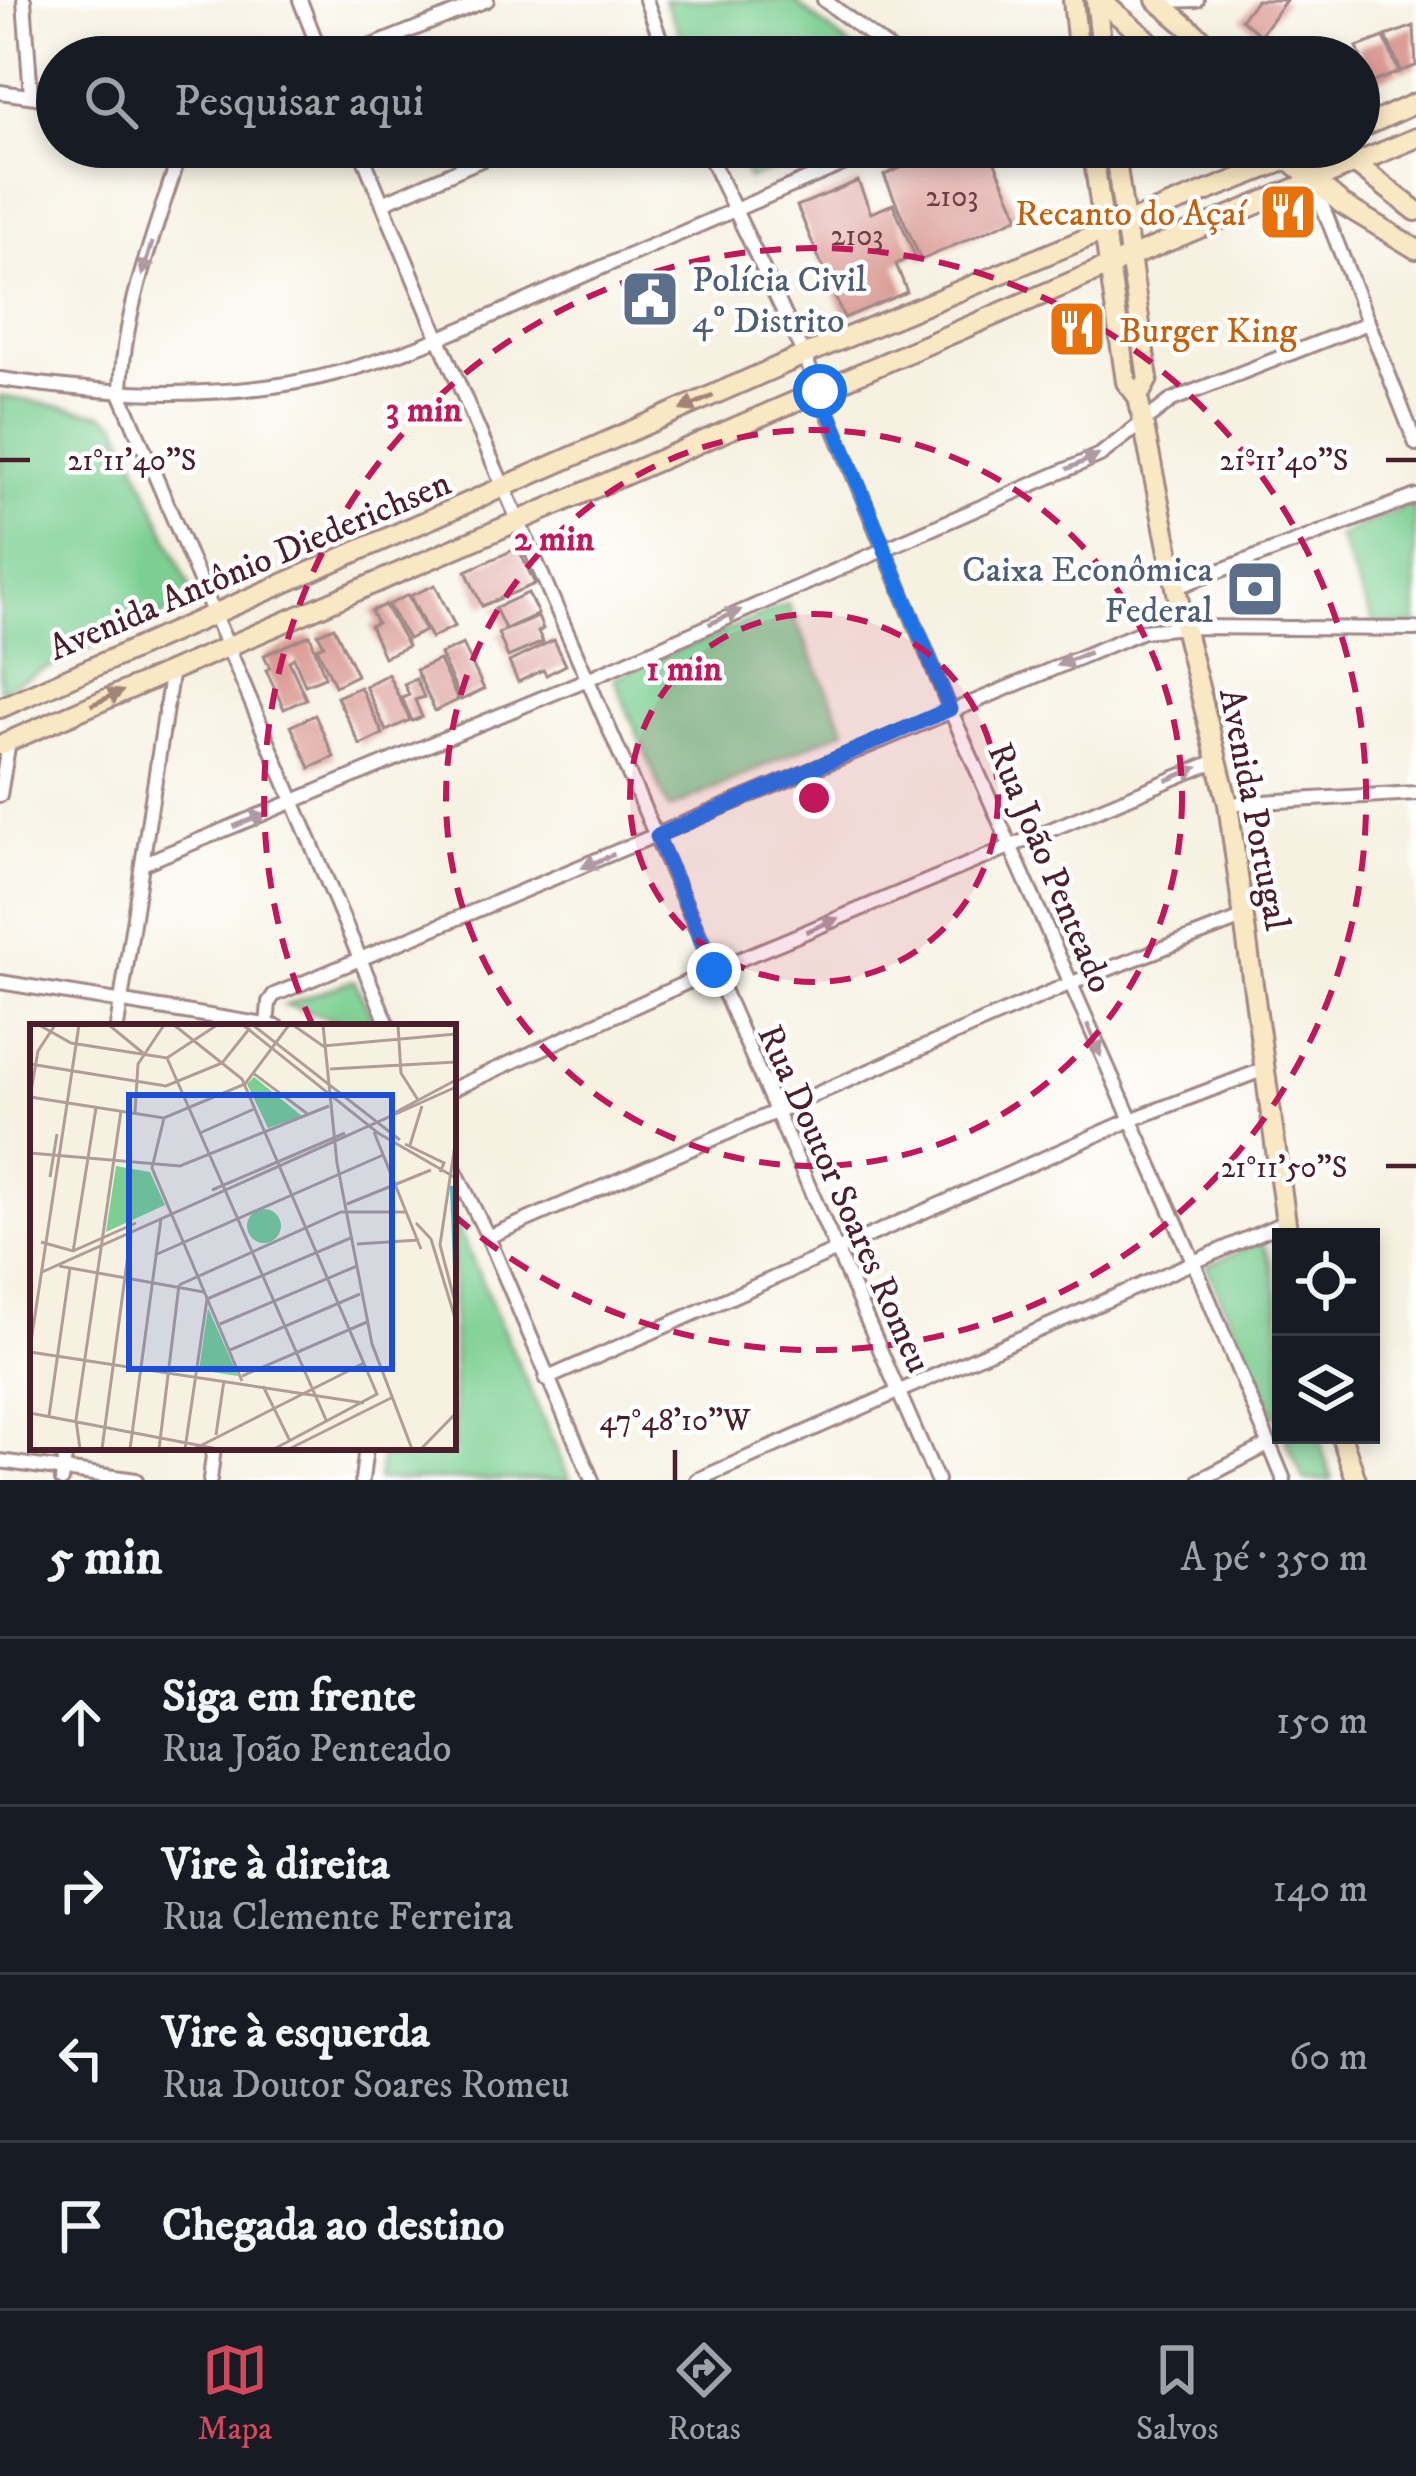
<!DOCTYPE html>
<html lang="pt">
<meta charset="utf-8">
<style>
body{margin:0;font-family:"IM FELL DW Pica",serif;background:#242831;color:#f1f3f6}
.controls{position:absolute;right:36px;bottom:36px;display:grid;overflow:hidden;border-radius:0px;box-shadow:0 6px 18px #0003}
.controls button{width:108px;height:108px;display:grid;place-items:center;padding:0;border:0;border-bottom:3px solid #363941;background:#171b24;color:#f1f3f6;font:60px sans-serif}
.stop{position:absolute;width:36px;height:36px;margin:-27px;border:9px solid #1a73e8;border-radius:50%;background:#fff}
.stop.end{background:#1a73e8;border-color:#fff;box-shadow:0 3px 12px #0008}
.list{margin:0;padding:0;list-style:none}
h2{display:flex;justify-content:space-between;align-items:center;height:156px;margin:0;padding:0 48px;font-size:51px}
h2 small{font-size:39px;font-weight:400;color:#9ea1a6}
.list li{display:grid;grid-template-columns:78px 1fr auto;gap:36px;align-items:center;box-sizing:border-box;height:168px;padding:0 48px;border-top:3px solid #363941}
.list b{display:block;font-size:45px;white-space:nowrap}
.list p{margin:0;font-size:39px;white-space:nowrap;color:#9ea1a6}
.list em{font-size:39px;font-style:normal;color:#9ea1a6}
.icon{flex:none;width:66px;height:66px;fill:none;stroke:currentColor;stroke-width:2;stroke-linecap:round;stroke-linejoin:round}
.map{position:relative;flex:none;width:1416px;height:1480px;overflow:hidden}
.search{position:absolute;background:#171b24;box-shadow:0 6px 18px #0003;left:36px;right:36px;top:36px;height:132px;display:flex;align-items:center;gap:30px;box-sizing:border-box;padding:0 42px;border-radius:66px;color:#9ea1a6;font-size:45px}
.sheet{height:828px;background:#171b24}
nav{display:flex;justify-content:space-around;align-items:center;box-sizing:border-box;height:168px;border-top:3px solid #363941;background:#171b24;font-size:33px;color:#9ea1a6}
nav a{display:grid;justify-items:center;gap:6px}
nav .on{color:#d1495b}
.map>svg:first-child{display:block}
</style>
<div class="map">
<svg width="1416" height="1480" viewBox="0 0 1416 1480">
<rect width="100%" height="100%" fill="#fff"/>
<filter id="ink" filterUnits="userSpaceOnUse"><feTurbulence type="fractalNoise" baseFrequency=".00833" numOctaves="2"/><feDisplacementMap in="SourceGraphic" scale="24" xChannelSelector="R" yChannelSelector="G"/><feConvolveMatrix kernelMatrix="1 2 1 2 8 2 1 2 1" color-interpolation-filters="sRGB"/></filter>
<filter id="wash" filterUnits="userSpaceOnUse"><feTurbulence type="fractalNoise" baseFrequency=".004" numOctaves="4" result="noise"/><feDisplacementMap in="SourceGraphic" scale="48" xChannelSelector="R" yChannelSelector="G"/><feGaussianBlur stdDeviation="2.7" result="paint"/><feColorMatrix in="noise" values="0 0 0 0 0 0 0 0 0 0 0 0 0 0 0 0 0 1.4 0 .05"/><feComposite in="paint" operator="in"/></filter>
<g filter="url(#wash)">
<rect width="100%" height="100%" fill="#f6f1e1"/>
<g fill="#7ccf91" stroke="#63775e" stroke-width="3">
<path d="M664,0H793L863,57H691Z"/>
<path d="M733,147H840L748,179Z"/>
<path d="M0,396L103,414L118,423L193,595L190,603L0,690Z"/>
<path d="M1414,503L1416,626H1375L1338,536Z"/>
<path d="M788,604L845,729L669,809L614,678Z"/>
<path d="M354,980L377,1027C346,1027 315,1012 285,1005Z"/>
<path d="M453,1216L570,1480H378L382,1447H453Z"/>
<path d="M1261,1242C1286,1274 1281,1387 1281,1429L1206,1266Z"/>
<path d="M1284,1435H1318L1332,1480H1304Z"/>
</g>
<g id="blocks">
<g fill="#d99892">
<path d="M1257,0H1286L1260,35L1241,19Z"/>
<path d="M1414,26L1416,66L1401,71L1386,36Z"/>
<path d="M1384,37L1399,72L1371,83L1357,47Z"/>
<path d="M950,147H988L1019,217L921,260L884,175Z"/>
<path d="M858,181L871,213L893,204L915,256L896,264L907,292L844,318L797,206Z"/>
<path d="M518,548L535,584L482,606L466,571Z"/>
<path d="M435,585L455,626L431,638L410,596Z"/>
<path d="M528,593L538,614L505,629L495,608Z"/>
<path d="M408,595L425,631L408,639L388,605Z"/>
<path d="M385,605L408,646L384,657L370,626L377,623L371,611Z"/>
<path d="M538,617L543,629L538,632L543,642L508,657L498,633Z"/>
<path d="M334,627L357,675L335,686L317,648L324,645L318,634Z"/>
<path d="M310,635L325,677L305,685L294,658L289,661L306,699L284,709L266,670L270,668L264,655Z"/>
<path d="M554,640L566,665L546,675L543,670L518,682L509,662Z"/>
<path d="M463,644L484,689L461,700L440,654Z"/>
<path d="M439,660L458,700L435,711L416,670Z"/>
<path d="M388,674L410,720L386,731L365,686Z"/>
<path d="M416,679L424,697L415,700L422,717L412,721L402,698L409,695L404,684Z"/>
<path d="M360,687L383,734L360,745L337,697Z"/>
<path d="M315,715L334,757L310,768L291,726Z"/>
</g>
</g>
</g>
<g filter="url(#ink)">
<use href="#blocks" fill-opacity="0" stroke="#a08886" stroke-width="3"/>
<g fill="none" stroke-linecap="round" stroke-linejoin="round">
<defs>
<g id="minor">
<path d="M24,0L31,96"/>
<path d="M300,0L322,57"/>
<path d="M646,0L667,57"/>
<path d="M824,0L900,57"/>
<path d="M1157,1L1197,0"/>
<path d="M344,57L487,0"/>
<path d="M0,92L57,100"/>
<path d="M182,147C157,228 122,309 121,395L389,1027"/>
<path d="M359,147L439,339L937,1480"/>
<path d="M705,147L804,355L950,709L1193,1261L1284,1480"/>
<path d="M1313,182L1416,444"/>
<path d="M383,203L510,147"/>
<path d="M0,379C92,392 180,399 273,386C375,372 471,325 564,284C670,237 777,192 883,147"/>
<path d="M1177,587L1416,496"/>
<path d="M0,795L9,741"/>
<path d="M1228,804L1416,793"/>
<path d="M142,864L590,678L1100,455L1172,400L1368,323"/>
<path d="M0,982L277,1027"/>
<path d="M117,1027L172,669"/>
<path d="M267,1027L269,1002L274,995L1143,631L1184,627L1416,629"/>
<path d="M453,1089L714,970L1218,760"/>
<path d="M453,1166L488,1237L592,1480"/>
<path d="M488,1237L1069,984L1245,917"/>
<path d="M546,1379L1128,1121L1265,1069"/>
<path d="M0,1461L136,1480"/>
<path d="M62,1480L66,1447"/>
<path d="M210,1480L214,1447"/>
<path d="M362,1480L366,1447"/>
<path d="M697,1480L1285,1222"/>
<path d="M1200,1480L1268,1445"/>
</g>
<g id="secondary">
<path d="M1073,0L1079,57"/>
<path d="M1096,0L1103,57"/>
<path d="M1100,0L1168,57"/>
<path d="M1156,0L1223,57"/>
<path d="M1359,129L1416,103"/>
<path d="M1092,147L1126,382L1138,397L1184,627L1228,804L1288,1237"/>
<path d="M1114,147L1148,379L1138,397"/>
<path d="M1274,147L1342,204L1416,249"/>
<path d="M1334,147L1416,211"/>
<path d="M0,708L804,355L1087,238L1320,147"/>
<path d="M0,745L1097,271L1416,138"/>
<path d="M1341,1435L1356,1480"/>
</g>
</defs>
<use href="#minor" stroke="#a08886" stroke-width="18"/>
<use href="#secondary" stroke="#a08886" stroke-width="24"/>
<use href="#minor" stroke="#fff" stroke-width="12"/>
<use href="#secondary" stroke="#fae7c3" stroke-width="18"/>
</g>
<defs><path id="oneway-solid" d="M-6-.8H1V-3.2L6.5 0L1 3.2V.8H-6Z" transform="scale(3)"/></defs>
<g fill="#ae9aa0">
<use href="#oneway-solid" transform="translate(147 259) rotate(107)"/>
<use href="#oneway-solid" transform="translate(1083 462) rotate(-24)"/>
<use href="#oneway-solid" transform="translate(725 617) rotate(-24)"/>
<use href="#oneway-solid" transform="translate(1073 659) rotate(158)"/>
<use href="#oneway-solid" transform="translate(1182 774) rotate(-23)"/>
<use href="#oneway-solid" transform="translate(250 820) rotate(-22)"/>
<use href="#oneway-solid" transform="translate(598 861) rotate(157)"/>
<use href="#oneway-solid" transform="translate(822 925) rotate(-23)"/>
<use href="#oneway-solid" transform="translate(1094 1040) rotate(67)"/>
</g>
<g fill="#a28377">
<use href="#oneway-solid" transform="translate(697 403) rotate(156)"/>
<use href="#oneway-solid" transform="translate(107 698) rotate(-24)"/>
</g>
</g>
<g fill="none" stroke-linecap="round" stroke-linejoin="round" filter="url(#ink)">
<path stroke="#1a73e8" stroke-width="15" d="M714,970L657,836L950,709L820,391"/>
</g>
<path fill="none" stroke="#4a1f2b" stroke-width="4.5" d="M0,460H30M1386,460H1416M1386,1166H1416M675,1450V1480"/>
<circle cx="814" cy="798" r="184" fill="#c2185b" fill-opacity=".12"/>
<g fill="none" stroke="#c2185b" stroke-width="6" stroke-dasharray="21 15">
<circle cx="814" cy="798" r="184"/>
<circle cx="814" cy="798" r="368"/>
<path d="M313 1026A551 551 0 1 1 456 1217"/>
</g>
<defs>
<symbol id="restaurant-square" viewBox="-11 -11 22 22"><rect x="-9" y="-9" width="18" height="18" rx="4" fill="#e8710a" stroke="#fff"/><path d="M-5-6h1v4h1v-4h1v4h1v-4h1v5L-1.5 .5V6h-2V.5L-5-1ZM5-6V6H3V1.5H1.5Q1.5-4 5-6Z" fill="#fff"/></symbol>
<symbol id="civic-square" viewBox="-11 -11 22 22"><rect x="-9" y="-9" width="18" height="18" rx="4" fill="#5c6f8a" stroke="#fff"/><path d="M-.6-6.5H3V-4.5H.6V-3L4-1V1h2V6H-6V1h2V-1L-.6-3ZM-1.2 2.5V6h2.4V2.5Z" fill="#fff"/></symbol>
<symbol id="bank-square" viewBox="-11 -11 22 22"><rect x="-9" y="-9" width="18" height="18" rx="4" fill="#5c6f8a" stroke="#fff"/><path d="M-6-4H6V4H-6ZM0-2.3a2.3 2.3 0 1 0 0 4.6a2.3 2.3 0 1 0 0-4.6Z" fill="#fff"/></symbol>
</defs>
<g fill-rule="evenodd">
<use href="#restaurant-square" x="1255" y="179" width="66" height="66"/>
<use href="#civic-square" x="617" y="266" width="66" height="66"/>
<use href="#restaurant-square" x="1044" y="296" width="66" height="66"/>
<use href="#bank-square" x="1222" y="556" width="66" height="66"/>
</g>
<g text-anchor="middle" stroke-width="9" stroke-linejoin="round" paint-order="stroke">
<g font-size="30" fill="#6e3d45">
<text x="952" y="206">2103</text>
<text x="857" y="245">2103</text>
</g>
<g font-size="36" fill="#c56008" stroke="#fff" text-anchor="end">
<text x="1246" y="225">Recanto do Açaí</text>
<text x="1119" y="342" text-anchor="start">Burger King</text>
</g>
<g font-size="36" fill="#4e5e75" stroke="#fff" text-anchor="start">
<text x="692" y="291">Polícia Civil<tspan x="692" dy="41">4º Distrito</tspan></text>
<text x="1213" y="581" text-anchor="end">Caixa Econômica<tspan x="1213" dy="41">Federal</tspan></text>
</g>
<g font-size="36" fill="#4a1f2b" stroke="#fff">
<text transform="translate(249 564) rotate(-23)" y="13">Avenida Antônio Diederichsen</text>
<text transform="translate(1256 809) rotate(79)" y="13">Avenida Portugal</text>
<text transform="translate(1052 867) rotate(67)" y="13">Rua João Penteado</text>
<text transform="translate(846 1198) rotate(66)" y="13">Rua Doutor Soares Romeu</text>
</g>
</g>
<g transform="translate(30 1024)">
<rect width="426" height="426" fill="#f6f1e1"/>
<path d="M224,53L272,92L238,104L217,60ZM86,142L120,148L135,181L76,208ZM217 202a17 17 0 1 1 34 0a17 17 0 1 1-34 0ZM178,284L208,352L169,346Z" fill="#7ccf91"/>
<path fill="none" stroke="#51b4d0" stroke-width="6" d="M423,162L426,244"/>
<path fill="none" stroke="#b19d98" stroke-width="3" d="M9,1L41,19L137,34L187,1M79,1L113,29M144,1L212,55L347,370L244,425M213,1L348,109L426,154M223,1L370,116M263,1L293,22L426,10M293,1L307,139L342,320L382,425M368,1L371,49L388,76M137,34L297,398M0,40L136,62L192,39L220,4M300,45L426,38M223,49L279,91M0,73L134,94L215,60L259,1M0,73L8,27L25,1M105,89L108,40L134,1M364,89L426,56M134,94L122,144L212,357M344,108L391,225M170,109L224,85M426,114L410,221L426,282M375,120L414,139L410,148M380,121L392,82M0,129L150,142L299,82M20,153L27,110M182,166L315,109M317,180L401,146M386,199L401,215L426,297M11,218L43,227L106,199M327,220L389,216M43,228L66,84M125,231L353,131M29,242L174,268M12,248L426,63M149,261L311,188H377M177,275L323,213M190,300L327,242M0,324L49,1M200,326L330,270M0,328L334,379M212,352L337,298M233,362L260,417M0,389L188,425M19,392L40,244M186,411L194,356M50,425L46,396L91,87M72,425L101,208M100,425L131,195M129,425L149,261M155,425L177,275M164,425L334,339M259,425L361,374M391,425L426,389"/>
<path fill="#1d4ed8" fill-opacity="0.15" stroke="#1d4ed8" stroke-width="6" d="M99,71H362V345H99Z"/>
<rect width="426" height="426" fill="none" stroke="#4a1f2b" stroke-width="6"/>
</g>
<g font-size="30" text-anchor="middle" fill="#4a1f2b" stroke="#fff" stroke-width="9" stroke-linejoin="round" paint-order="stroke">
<text x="132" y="470">21°11'40"S</text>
<text x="1284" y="470">21°11'40"S</text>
<text x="1284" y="1177">21°11'50"S</text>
<text x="675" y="1430">47°48'10"W</text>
</g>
<circle cx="814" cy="798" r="18" fill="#c2185b" stroke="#fff" stroke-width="6"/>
<g font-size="36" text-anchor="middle" font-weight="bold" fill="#c2185b" stroke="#fff" stroke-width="9" stroke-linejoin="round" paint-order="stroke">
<text x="424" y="421">3 min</text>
<text x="554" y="550">2 min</text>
<text x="684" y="680">1 min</text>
</g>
</svg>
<div class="controls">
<button><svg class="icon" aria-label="locate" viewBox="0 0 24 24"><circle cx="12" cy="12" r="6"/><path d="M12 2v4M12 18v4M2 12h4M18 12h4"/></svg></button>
<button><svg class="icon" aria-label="layers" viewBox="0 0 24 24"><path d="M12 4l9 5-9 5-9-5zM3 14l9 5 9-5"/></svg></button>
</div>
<div class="stop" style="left:820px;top:391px"></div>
<div class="stop end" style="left:714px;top:970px"></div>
<div class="search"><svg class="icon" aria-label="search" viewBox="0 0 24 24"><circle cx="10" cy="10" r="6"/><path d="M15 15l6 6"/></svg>Pesquisar aqui</div>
</div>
<section class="sheet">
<h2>5 min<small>A pé · 350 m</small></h2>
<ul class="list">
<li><svg class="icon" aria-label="ahead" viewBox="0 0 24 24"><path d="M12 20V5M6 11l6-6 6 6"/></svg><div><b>Siga em frente</b><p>Rua João Penteado</p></div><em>150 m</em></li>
<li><svg class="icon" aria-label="right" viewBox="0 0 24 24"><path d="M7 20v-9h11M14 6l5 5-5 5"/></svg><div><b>Vire à direita</b><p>Rua Clemente Ferreira</p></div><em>140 m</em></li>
<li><svg class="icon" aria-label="left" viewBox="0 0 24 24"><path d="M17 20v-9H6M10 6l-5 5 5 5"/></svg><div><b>Vire à esquerda</b><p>Rua Doutor Soares Romeu</p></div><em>60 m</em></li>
<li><svg class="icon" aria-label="arrive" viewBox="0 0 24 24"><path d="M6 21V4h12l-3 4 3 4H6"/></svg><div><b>Chegada ao destino</b></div></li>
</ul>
</section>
<nav>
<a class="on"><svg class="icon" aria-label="map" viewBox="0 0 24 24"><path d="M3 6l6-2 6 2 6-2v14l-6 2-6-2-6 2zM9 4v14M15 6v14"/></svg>Mapa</a>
<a><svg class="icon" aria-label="directions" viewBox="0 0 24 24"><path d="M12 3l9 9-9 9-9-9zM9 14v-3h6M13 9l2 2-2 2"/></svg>Rotas</a>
<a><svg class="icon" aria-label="saved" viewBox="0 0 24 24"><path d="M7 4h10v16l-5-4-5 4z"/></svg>Salvos</a>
</nav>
